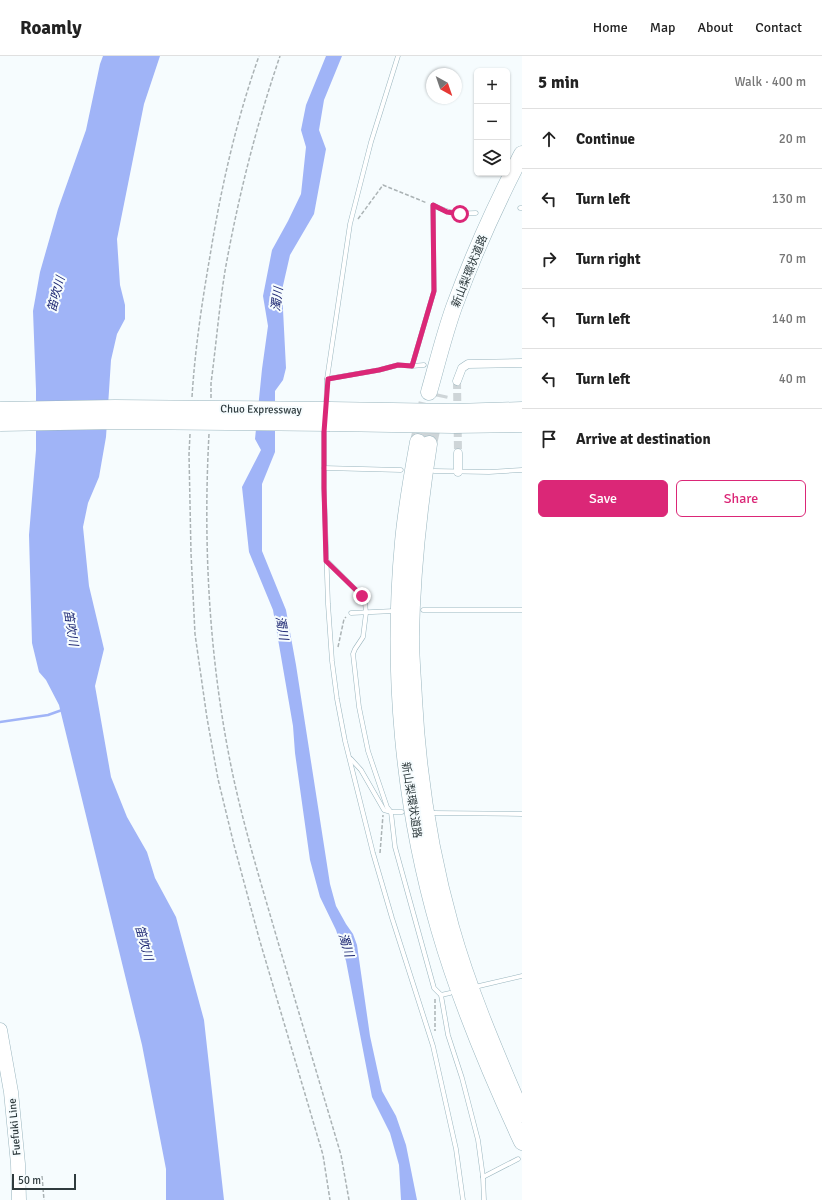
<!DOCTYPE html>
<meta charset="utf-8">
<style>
body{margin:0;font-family:Signika,"Noto Sans JP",sans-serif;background:#f6f6f6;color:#222}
.controls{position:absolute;right:12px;top:12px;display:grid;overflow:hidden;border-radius:6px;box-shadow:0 1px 3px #0004}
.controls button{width:36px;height:36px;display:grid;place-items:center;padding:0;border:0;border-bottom:1px solid #e0e0e0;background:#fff;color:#222;font:20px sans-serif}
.compass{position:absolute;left:426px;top:12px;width:36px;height:36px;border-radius:50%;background:#fff;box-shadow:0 1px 3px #0004;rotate:140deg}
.scale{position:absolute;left:12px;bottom:10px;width:64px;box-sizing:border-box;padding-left:4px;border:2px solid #2f3b3e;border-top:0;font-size:11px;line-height:14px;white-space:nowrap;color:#2f3b3e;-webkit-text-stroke:3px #f6fcfe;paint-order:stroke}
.stop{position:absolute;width:12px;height:12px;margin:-9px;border:3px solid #db2777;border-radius:50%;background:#fff}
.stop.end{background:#db2777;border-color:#fff;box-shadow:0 1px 4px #0008}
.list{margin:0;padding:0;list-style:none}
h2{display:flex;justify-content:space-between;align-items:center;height:52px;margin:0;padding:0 16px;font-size:17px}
h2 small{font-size:13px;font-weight:400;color:#767676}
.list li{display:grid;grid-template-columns:26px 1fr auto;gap:12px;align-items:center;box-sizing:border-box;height:60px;padding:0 16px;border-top:1px solid #e0e0e0}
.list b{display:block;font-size:15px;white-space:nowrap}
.list em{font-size:13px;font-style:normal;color:#767676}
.actions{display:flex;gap:8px;padding:12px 16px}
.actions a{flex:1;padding:9px 0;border:1px solid #db2777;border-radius:6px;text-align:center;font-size:14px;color:#db2777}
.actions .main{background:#db2777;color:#fff}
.icon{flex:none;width:22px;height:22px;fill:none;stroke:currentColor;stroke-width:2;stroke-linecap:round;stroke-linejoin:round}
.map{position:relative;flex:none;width:522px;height:1144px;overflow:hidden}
header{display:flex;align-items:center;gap:24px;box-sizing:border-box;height:56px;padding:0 20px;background:#fff;border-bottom:1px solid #e0e0e0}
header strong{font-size:19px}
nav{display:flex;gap:22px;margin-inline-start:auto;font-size:14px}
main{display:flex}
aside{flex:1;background:#fff}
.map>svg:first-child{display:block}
</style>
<header>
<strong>Roamly</strong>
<nav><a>Home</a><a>Map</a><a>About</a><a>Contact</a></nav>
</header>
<main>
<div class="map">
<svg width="522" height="1144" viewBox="0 0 522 1144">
<rect width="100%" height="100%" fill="#f6fcfe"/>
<g fill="#a0b4f7">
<path d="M103,0H160L144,48L117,183L120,229L125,249V263L117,278L111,304L106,381L99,421L88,447L83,471L89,530L104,593L95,630L111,721L127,761L147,796L155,822L176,861L204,964L224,1144H166V1113L142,989L59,649L46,624L39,616L32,587L29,479L36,394V334L33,255L40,216L58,153L86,74L100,8Z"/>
<path d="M326,0H342L324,44L319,74L326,93L314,158L290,199L282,234L286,312L283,324L275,335V396L262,428V495L286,554L296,609L330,828L336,850L346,868L353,878L357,889L370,980L382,1035L396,1060L406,1089L417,1144H401L399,1109L390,1077L372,1041L346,905L336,874L320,841L310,804L295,697L293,670L273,554L249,496L242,431L261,394L255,383L262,313L268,270L263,240L272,194L288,165L301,138L306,91L301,74L306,49Z"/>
</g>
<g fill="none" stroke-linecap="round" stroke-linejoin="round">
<path stroke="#a0b4f7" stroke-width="2.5" d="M0,666L48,659L62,654"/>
<path stroke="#ced5d8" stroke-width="8" stroke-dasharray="8 4" stroke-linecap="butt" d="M457,325L458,397"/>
<g stroke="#ced5d8" stroke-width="16" stroke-dasharray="16 8" stroke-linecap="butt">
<path d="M418,386L429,336"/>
<path d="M429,388L440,338"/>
</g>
<defs>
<g id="service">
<path d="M520,152H522"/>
<path d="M412,310L434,235L433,149C450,158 457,158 476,157"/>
<path d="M327,323L379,314L398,309L412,310L424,309"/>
<path d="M326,351L327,323L350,168L371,86L398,0"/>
<path d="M324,370V432L328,548L332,605L337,643L345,685L373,797L392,862L433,990L456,1093L463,1144"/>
<path d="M324,412L401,414"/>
<path d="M434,415L489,416L522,414"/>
<path d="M327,505L362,540L365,546L366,557L363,581L355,593L353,598L359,651L368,695L387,751L391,756L395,791L434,932L441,939L450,937"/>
<path d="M423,554H522"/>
<path d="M351,557L394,555"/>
<path d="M351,703L361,714L384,754L391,756H402"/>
<path d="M433,757L522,758"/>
<path d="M479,930L522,920"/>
<path d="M441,939L448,979L462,1022L478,1084L483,1121L484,1144"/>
<path d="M483,1121L518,1103"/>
</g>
<g id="minor">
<path d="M457,325L462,312L468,308L522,307"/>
<path d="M458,397V416"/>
</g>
<path id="trunk" d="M0,974L11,1036L18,1108L19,1144"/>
<g id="motorway">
<path d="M429,336C437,308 444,279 454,251C473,199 496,148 522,98"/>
<path d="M330,354L454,356L522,354"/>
<path d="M330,367L453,369L522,368"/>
<path d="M418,386C412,419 406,452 403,486C391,615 403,748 439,873C460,946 490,1017 522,1086"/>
<path d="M429,388C419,452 412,516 411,581C411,601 413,622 414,643C418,720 430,796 451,871C469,935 496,997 522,1058"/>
</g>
</defs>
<use href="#service" stroke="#99b5be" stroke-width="5"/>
<use href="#minor" stroke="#99b5be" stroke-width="9"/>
<use href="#trunk" stroke="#99b5be" stroke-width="15"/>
<use href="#motorway" stroke="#99b5be" stroke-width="17"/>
<g stroke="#abb3b5" stroke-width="1.5" stroke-dasharray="4 2" stroke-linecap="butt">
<path d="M358,163L383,129L427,147"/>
<path d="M192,341C195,293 202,246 210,200C221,132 236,65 259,0"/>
<path d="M211,342V327C216,290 219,252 225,215C238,142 256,70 280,0"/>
<path d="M190,378L189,398L191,497L195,578L207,662L218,723L234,789L259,882L323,1099L330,1144"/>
<path d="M209,378C203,488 209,601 231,710C243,769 261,827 278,886C299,957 320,1028 341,1099L349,1144"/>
<path d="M338,591L344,563L346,561"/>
<path d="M380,797L383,759"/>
<path d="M435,943V975"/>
<path d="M42,1120L44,1144"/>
</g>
<use href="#service" stroke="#fff" stroke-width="4"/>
<use href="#minor" stroke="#fff" stroke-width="8"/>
<use href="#trunk" stroke="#fff" stroke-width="14"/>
<use href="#motorway" stroke="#fff" stroke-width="16"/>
<defs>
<g id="motorway-bridge">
<path d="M0,354L115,352L330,354"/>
<path d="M0,367L117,365L330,367"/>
</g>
</defs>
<use href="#motorway-bridge" stroke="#99b5be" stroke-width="17" stroke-linecap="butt"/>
<use href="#motorway-bridge" stroke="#fff" stroke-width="16"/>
</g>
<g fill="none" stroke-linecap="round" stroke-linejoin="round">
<path stroke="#db2777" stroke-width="5" d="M362,540L326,505L324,432V376L328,323L379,314L398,309L412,310L434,235L433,149L447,156L460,158"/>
</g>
<g text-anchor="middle" stroke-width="4" stroke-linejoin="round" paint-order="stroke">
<g font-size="11" fill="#2f3b3e" stroke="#f6fcfe">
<text transform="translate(469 215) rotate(-68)" y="4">新山梨環状道路</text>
<text transform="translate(261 353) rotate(1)" y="4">Chuo Expressway</text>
<text transform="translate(412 744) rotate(81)" y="4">新山梨環状道路</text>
<text transform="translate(14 1071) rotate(-95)" y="4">Fuefuki Line</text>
</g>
<g font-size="12" font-style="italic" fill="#1f2974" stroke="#f6fcfe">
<text transform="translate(56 238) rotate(-75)" y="4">笛吹川</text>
<text transform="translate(277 243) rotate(-83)" y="4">濁川</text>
<text transform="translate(71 572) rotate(81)" y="4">笛吹川</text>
<text transform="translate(282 572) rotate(80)" y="4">濁川</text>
<text transform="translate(144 887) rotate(74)" y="4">笛吹川</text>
<text transform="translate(346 889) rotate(73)" y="4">濁川</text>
</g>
</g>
</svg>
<div class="controls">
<button>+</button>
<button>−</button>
<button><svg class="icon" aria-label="layers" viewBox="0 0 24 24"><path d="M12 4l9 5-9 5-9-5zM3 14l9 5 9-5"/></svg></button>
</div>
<svg class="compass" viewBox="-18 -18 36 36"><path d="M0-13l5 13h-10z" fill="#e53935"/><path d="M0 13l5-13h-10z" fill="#767676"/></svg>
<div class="scale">50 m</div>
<div class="stop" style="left:460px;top:158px"></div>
<div class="stop end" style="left:362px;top:540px"></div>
</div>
<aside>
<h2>5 min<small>Walk · 400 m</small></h2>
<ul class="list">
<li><svg class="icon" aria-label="ahead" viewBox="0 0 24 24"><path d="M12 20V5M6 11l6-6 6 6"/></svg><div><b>Continue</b></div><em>20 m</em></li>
<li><svg class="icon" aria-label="left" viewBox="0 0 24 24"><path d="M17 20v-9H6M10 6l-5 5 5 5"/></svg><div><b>Turn left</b></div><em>130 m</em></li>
<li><svg class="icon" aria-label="right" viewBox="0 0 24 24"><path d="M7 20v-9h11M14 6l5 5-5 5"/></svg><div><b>Turn right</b></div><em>70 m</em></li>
<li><svg class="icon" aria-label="left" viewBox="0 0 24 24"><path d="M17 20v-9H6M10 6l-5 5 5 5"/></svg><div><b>Turn left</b></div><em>140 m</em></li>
<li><svg class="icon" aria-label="left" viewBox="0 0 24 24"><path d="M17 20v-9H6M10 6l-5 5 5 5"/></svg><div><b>Turn left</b></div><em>40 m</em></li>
<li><svg class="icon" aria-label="arrive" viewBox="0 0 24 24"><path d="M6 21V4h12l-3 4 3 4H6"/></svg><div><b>Arrive at destination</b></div></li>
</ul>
<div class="actions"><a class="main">Save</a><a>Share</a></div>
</aside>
</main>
